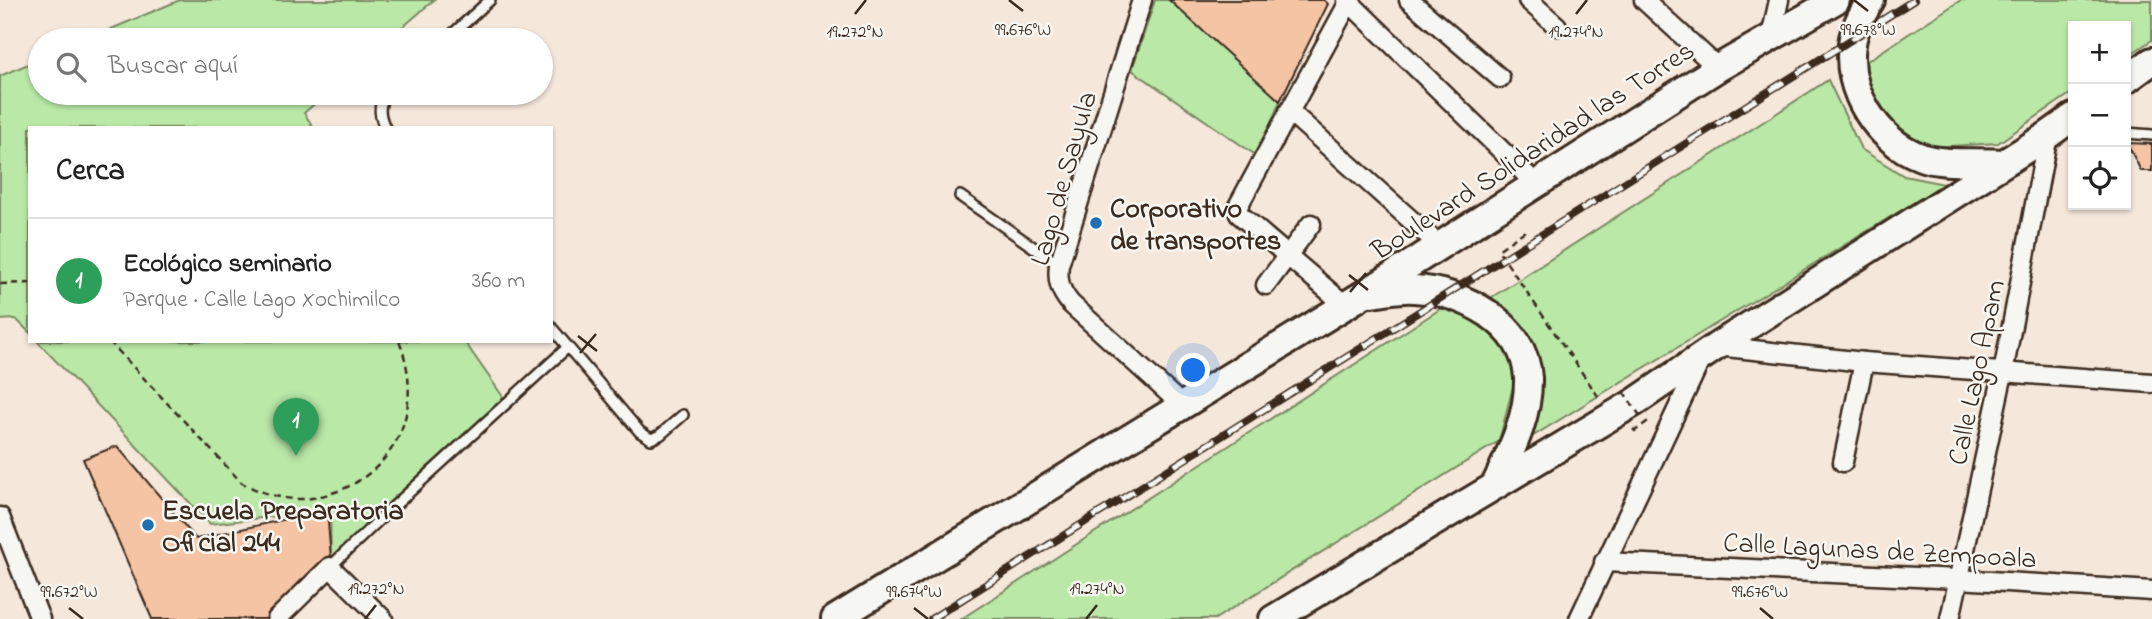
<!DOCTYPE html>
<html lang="es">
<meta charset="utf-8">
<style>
body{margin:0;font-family:"Indie Flower",sans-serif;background:#f2f2f2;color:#222}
.controls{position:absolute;right:21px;top:21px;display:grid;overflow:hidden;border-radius:0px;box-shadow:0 2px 5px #0004}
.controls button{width:63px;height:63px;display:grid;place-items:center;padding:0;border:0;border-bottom:2px solid #e0e0e0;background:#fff;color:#222;font:35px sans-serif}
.you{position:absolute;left:1194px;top:371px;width:24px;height:24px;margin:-18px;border:5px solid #fff;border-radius:50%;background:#1a73e8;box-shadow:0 0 0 10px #1a73e833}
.badge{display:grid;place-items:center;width:46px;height:46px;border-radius:50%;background:#b45309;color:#fff;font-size:23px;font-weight:700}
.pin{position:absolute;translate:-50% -58px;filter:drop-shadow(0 2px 4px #0008)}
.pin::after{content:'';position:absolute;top:37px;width:24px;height:21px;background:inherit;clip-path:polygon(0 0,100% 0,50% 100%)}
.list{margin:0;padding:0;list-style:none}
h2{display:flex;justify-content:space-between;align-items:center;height:91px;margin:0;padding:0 28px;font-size:30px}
h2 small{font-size:23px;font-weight:400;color:#767676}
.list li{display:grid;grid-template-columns:46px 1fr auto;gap:21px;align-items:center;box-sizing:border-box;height:126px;padding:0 28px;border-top:2px solid #e0e0e0}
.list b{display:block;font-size:26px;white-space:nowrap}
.list p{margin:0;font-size:23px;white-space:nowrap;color:#767676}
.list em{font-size:23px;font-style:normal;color:#767676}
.icon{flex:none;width:38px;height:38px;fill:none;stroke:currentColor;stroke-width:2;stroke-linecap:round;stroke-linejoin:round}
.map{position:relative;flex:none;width:2152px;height:619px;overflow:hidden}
.search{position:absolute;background:#fff;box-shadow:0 2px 5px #0004;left:28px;top:28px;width:525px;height:77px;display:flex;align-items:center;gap:18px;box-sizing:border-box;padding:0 24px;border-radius:38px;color:#767676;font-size:26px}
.panel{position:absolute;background:#fff;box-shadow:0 2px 5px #0004;left:28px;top:126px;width:525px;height:217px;border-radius:0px}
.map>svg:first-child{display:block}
</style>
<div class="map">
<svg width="2152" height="619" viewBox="0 0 2152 619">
<rect width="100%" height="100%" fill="#f6e7db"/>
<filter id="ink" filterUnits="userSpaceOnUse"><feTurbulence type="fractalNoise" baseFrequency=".0143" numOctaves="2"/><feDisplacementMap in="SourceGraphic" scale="14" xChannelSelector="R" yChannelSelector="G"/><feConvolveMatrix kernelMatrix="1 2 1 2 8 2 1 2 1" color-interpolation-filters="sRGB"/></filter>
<g filter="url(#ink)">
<g fill="#b9e8a7" stroke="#7a8962" stroke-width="2">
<path d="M180,0H434L388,40H85Z"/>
<path d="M1155,0H1169L1280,101L1257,156L1132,70Z"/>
<path d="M1961,0H2152V40L2126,57V26H2073V92L1998,143L1916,148L1876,116L1861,65Z"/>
<path d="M40,59V93H327L304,113L314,128H30V333L16,319L0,320V76Z"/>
<path d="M1828,80L1861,149L1904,176L1944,184L1533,436L1540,374L1492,297Z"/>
<path d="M1454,300L1469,306L1519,363L1499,441L1215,619H961Z"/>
<path d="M37,341H464L506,401L331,559L330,510L210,524Z"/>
</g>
<g fill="#f5c4a5" stroke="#3b2a1e" stroke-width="2">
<path d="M1169,0H1324L1328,4L1280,101Z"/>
<path d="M2127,143L2152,144V171H2141Z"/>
<path d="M117,446L196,539L327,510L331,559L266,619H152L83,459Z"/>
</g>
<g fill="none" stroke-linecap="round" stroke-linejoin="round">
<defs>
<g id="lane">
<path d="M446,40L490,0"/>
<path d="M385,128C379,115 377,103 388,93"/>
<path d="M2126,133L2152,135"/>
<path d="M960,196L1059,265"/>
<path d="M551,327L640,432L651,439L660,435L683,415"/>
<path d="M330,567L380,519L568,347"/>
</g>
<g id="street">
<path d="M1142,0L1059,265C1057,281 1060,291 1071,304L1183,406"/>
<path d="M1347,0L1536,184"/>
<path d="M1409,0L1500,78"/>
<path d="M1528,0L1557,26"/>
<path d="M1644,0L1718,68"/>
<path d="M1771,37L1779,0"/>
<path d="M1289,111L1439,245"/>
<path d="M1266,285L1311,224"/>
<path d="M1345,305L1239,214L1237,208L1350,0"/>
<path d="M1717,346L1864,362L2152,383"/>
<path d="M1843,462L1864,362"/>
<path d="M0,517L40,619"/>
<path d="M1604,562L1958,579L2152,591"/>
<path d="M277,619L330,567L383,619"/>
<path d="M1579,619L1701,359"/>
<path d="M1950,619L2003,373L2048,135"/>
</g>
<g id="secondary">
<path d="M1871,0C1862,14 1854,28 1852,44C1845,90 1877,141 1921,157C1942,165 1978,161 2002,163"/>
<path d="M2126,80L2152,61"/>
<path d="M1372,293C1386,291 1400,288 1414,289C1463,291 1525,323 1528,378C1529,417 1511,451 1495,485"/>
<path d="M835,619L1364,294L1718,68L1836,0"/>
<path d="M1273,619L1635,402L1717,346L2048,135L2073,117"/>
</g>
</defs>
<use href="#lane" stroke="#3b2a1e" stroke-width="14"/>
<use href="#street" stroke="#3b2a1e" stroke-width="23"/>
<use href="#secondary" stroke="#3b2a1e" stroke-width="32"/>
<g stroke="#3b2a1e" stroke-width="2.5" stroke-dasharray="7 5" stroke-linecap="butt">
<path d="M1525,231L1498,250L1600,399"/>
<path d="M0,284L30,283"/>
<path d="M109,341L242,483C262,493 282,500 304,499C317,498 329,494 341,490C402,464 423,401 399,341"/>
<path d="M1633,429L1635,431L1648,421L1647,419"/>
</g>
<use href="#lane" stroke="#f6f6f2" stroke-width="9"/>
<use href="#street" stroke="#f6f6f2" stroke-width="18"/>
<use href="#secondary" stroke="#f6f6f2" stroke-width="26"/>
<defs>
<path id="rail" d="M931,619L1914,0"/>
</defs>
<use href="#rail" stroke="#3b2a1e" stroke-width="8"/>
<use href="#rail" stroke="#f6f6f2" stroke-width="5" stroke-dasharray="16" stroke-linecap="butt"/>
<path stroke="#3b2a1e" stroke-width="2.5" stroke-dasharray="7 5" stroke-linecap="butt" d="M1623,391L1643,420"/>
</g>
</g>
<path fill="none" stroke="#3b2a1e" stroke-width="2.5" d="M1009,0L1023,11M1854,0L1868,11M855,14L866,0M1576,14L1587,0M1349,275L1368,290M1350,292L1366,273M578,336L597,351M580,353L596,334M69,608L83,619M914,608L928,619M1760,608L1773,619M365,619L376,605M1086,619L1097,605"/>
<g fill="#1f6fb2" stroke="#f6f6f2" stroke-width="2.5">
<circle cx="1096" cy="223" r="7"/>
<circle cx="148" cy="525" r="7"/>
</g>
<g text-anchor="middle" stroke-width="5" stroke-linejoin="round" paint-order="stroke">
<g font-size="28" fill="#3b2a1e" stroke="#f6f6f2">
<text transform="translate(1532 149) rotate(-33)" y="10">Boulevard Solidaridad las Torres</text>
<text transform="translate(1062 178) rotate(-74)" y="10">Lago de Sayula</text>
<text transform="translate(1975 372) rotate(-78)" y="10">Calle Lago Apam</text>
<text transform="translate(1880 549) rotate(3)" y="10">Calle Lagunas de Zempoala</text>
</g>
<g font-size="28" font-weight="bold" fill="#3b2a1e" stroke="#f6f6f2" text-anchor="start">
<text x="1110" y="217">Corporativo<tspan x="1110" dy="32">de transportes</tspan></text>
<text x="162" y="519">Escuela Preparatoria<tspan x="162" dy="32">Oficial 244</tspan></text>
</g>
</g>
<g font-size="18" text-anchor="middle" fill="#3b2a1e" stroke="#f6f6f2" stroke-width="5" stroke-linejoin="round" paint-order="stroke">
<text x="1023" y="35">99.676°W</text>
<text x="1868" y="35">99.678°W</text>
<text x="855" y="37">19.272°N</text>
<text x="1576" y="37">19.274°N</text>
<text x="376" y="594">19.272°N</text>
<text x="1097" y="594">19.274°N</text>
<text x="69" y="597">99.672°W</text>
<text x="914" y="597">99.674°W</text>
<text x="1760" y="597">99.676°W</text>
</g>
</svg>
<div class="controls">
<button>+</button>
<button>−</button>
<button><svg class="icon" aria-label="locate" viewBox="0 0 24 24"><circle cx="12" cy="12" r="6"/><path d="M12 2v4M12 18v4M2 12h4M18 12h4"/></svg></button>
</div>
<div class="you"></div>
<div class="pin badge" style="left:296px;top:456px;background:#2e9e5b">1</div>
<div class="search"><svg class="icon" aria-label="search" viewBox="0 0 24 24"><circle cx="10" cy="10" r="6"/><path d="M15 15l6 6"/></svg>Buscar aquí</div>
<section class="panel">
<h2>Cerca<small></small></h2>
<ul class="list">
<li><span class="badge" style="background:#2e9e5b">1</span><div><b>Ecológico seminario</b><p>Parque · Calle Lago Xochimilco</p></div><em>360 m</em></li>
</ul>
</section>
</div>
